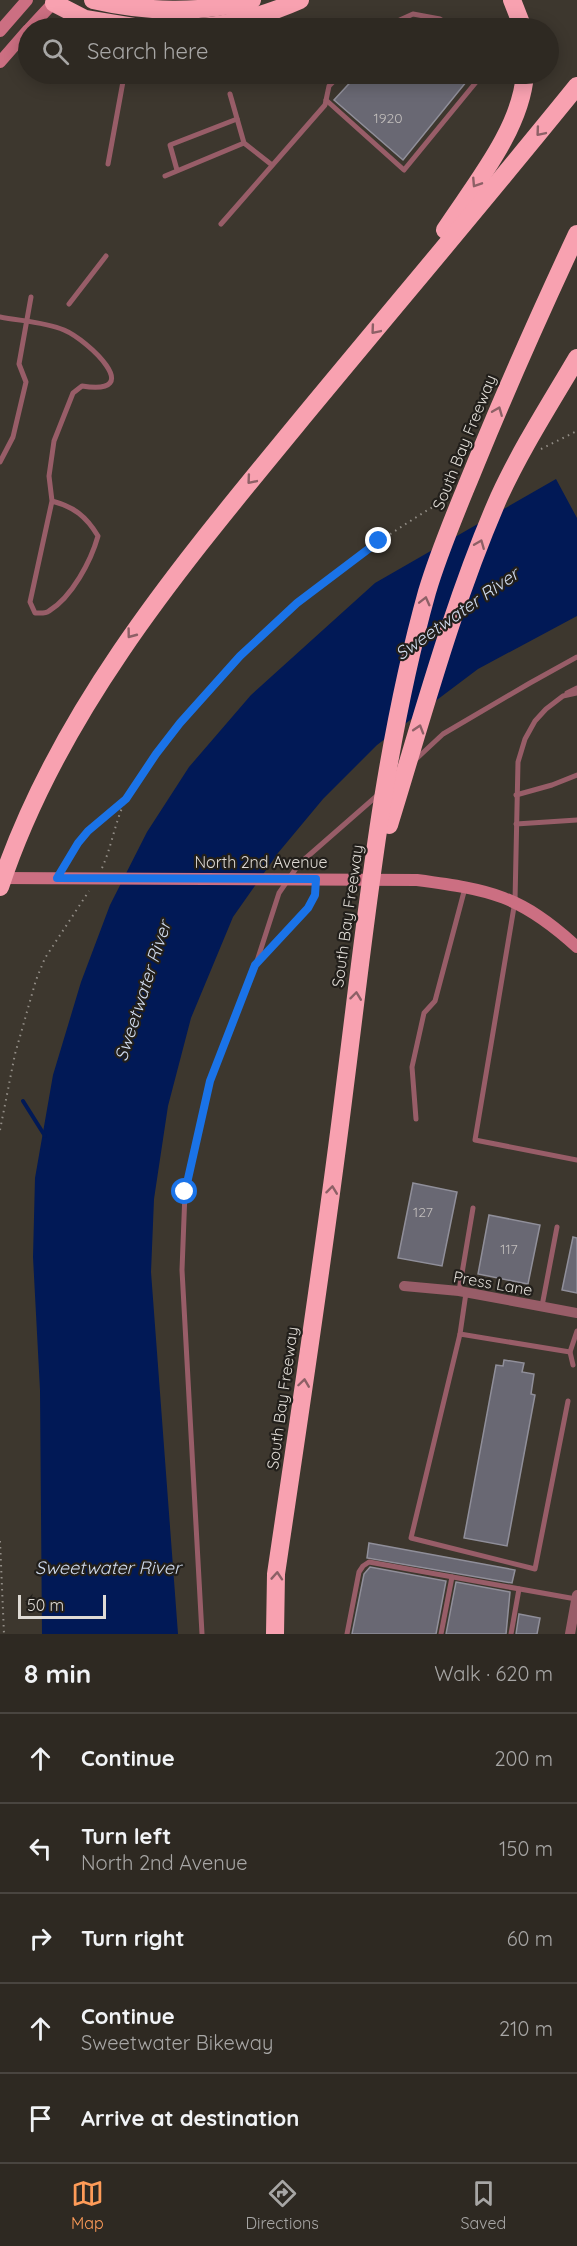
<!DOCTYPE html>
<meta charset="utf-8">
<style>
body{margin:0;font-family:Quicksand,sans-serif;background:#36312a;color:#f1f3f6}
.scale{position:absolute;left:18px;bottom:15px;width:88px;box-sizing:border-box;padding-left:6px;border:3px solid #dfdbd5;border-top:0;font-size:16px;line-height:21px;white-space:nowrap;color:#dfdbd5;-webkit-text-stroke:4px #221f1b;paint-order:stroke}
.stop{position:absolute;width:18px;height:18px;margin:-14px;border:4px solid #1a73e8;border-radius:50%;background:#fff}
.stop.end{background:#1a73e8;border-color:#fff;box-shadow:0 2px 6px #0008}
.list{margin:0;padding:0;list-style:none}
h2{display:flex;justify-content:space-between;align-items:center;height:78px;margin:0;padding:0 24px;font-size:26px}
h2 small{font-size:20px;font-weight:400;color:#a7a6a5}
.list li{display:grid;grid-template-columns:39px 1fr auto;gap:18px;align-items:center;box-sizing:border-box;height:90px;padding:0 24px;border-top:2px solid #494540}
.list b{display:block;font-size:22px;white-space:nowrap}
.list p{margin:0;font-size:20px;white-space:nowrap;color:#a7a6a5}
.list em{font-size:20px;font-style:normal;color:#a7a6a5}
.icon{flex:none;width:33px;height:33px;fill:none;stroke:currentColor;stroke-width:2;stroke-linecap:round;stroke-linejoin:round}
.map{position:relative;flex:none;width:577px;height:1634px;overflow:hidden}
.search{position:absolute;background:#2e2922;box-shadow:0 3px 15px #0003;left:18px;right:18px;top:18px;height:66px;display:flex;align-items:center;gap:15px;box-sizing:border-box;padding:0 21px;border-radius:33px;color:#a7a6a5;font-size:22px}
.sheet{height:528px;background:#2e2922}
nav{display:flex;justify-content:space-around;align-items:center;box-sizing:border-box;height:84px;border-top:2px solid #494540;background:#2e2922;font-size:16px;color:#a7a6a5}
nav a{display:grid;justify-items:center;gap:3px}
nav .on{color:#fe9b58}
.map>svg:first-child{display:block}
</style>
<div class="map">
<svg width="577" height="1634" viewBox="0 0 577 1634">
<rect width="100%" height="100%" fill="#3d372e"/>
<path fill="#011956" d="M556,479L577,518V616L478,669L377,745L323,799L278,853L233,917L191,1018L168,1106L154,1199L151,1272L178,1634H42L40,1390L33,1257L35,1178L53,1075L81,982L110,905L147,832L189,767L251,695L375,583Z"/>
<g fill="none" stroke-linecap="round" stroke-linejoin="round">
<path stroke="#011956" stroke-width="4" d="M23,1101L45,1136"/>
</g>
<g fill="#696873" stroke="#908f9a" stroke-width="1.5">
<path d="M358,74H471V76L403,160L334,100Z"/>
<path d="M413,1183L457,1192L442,1266L398,1258Z"/>
<path d="M489,1215L540,1225L528,1284L478,1274Z"/>
<path d="M573,1237L577,1238V1293L562,1290Z"/>
<path d="M504,1360L524,1363L522,1372L534,1374L531,1394L535,1395L507,1546L464,1538L496,1365L503,1366Z"/>
<path d="M369,1543L515,1570L512,1583L367,1558Z"/>
<path d="M370,1567L446,1581L436,1634H352L364,1574Z"/>
<path d="M456,1582L510,1592L506,1634H446Z"/>
<path d="M519,1614L540,1618L537,1634H516Z"/>
</g>
<g fill="none" stroke-linecap="round" stroke-linejoin="round">
<g stroke="#928d86" stroke-width="2" stroke-dasharray="1.5 4.5" stroke-linecap="butt">
<path d="M541,449L577,431"/>
<path d="M62,868C78,839 100,820 125,800"/>
<path d="M102,868C112,846 115,821 126,799C139,774 158,750 176,728C251,635 343,560 446,499"/>
<path d="M0,1130L15,1054L36,980L45,958L89,891"/>
<path d="M0,1541L4,1634"/>
</g>
<g stroke="#985d68" stroke-width="5">
<path d="M382,28L413,14L440,19L454,28"/>
<path d="M230,94L244,143L272,165"/>
<path d="M326,100L404,170L477,81L476,74"/>
<path d="M108,164L124,76L143,80"/>
<path d="M177,170L170,145L237,119"/>
<path d="M165,176L244,143"/>
<path d="M221,224L325,105L329,86L341,74"/>
<path d="M69,304L106,256"/>
<path d="M0,317C21,321 45,322 64,330C88,340 147,396 82,386L73,393L54,441L49,476L52,501L30,602L35,613C40,613 45,614 49,611C72,597 91,561 98,536C86,516 74,507 52,501"/>
<path d="M0,462L13,437L26,382L19,364L31,297"/>
<path d="M567,693L577,688"/>
<path d="M577,693L563,696L546,709L535,721L525,739L518,762L515,901L475,1140L577,1160"/>
<path d="M414,761L443,734L530,683L577,657"/>
<path d="M516,795L552,785L577,775"/>
<path d="M516,824L577,820"/>
<path d="M257,961L279,893L299,864L379,794"/>
<path d="M416,1119L412,1067L424,1013L435,1001L465,888"/>
<path d="M459,1291L473,1208"/>
<path d="M466,1293L460,1334L570,1352"/>
<path d="M542,1306L557,1227"/>
<path d="M460,1334L411,1538L535,1569L568,1401"/>
<path d="M573,1365L570,1352L577,1331"/>
<path d="M202,1634L182,1270L185,1192L210,1081L255,965L308,908L315,895L316,881"/>
<path d="M347,1634L359,1572L363,1566L369,1562L576,1599"/>
<path d="M441,1634L452,1577"/>
<path d="M511,1634L519,1589"/>
</g>
<g stroke="#985d68" stroke-width="10">
<path d="M404,1286L459,1291L577,1313"/>
<path d="M570,1634L577,1595"/>
</g>
<g stroke="#cc6f82" stroke-width="12">
<path d="M30,28L56,0"/>
<path d="M0,31L27,0"/>
<path d="M0,62L28,30"/>
<path d="M0,878L417,880C491,890 520,895 577,947"/>
</g>
<g stroke="#f8a1b0" stroke-width="18">
<path d="M93,0C144,12 201,14 252,0"/>
<path d="M512,0L523,28"/>
<path d="M54,3L85,19L140,28"/>
<path d="M192,28C231,25 264,16 300,0"/>
<path d="M445,230C475,184 521,129 525,74"/>
<path d="M389,825C423,715 453,602 499,497C521,449 550,404 577,358"/>
<path d="M0,887C58,712 179,568 294,428C388,314 484,201 577,86"/>
<path d="M275,1634L276,1574C300,1411 325,1249 345,1085C366,921 382,753 427,592C440,548 459,505 476,463C508,385 542,309 577,234"/>
</g>
</g>
<defs><path id="oneway-chevron" d="M-2-3.5L2.5 0L-2 3.5" fill="none" stroke-width="1.6" stroke-linecap="round" stroke-linejoin="round" transform="scale(1.5)"/></defs>
<g stroke="#8d6066">
<use href="#oneway-chevron" transform="translate(540 132) rotate(130)"/>
<use href="#oneway-chevron" transform="translate(476 183) rotate(123)"/>
<use href="#oneway-chevron" transform="translate(375 330) rotate(130)"/>
<use href="#oneway-chevron" transform="translate(498 411) rotate(-68)"/>
<use href="#oneway-chevron" transform="translate(251 480) rotate(130)"/>
<use href="#oneway-chevron" transform="translate(480 544) rotate(-68)"/>
<use href="#oneway-chevron" transform="translate(425 601) rotate(-76)"/>
<use href="#oneway-chevron" transform="translate(131 634) rotate(127)"/>
<use href="#oneway-chevron" transform="translate(419 729) rotate(-73)"/>
<use href="#oneway-chevron" transform="translate(356 996) rotate(-83)"/>
<use href="#oneway-chevron" transform="translate(332 1190) rotate(-83)"/>
<use href="#oneway-chevron" transform="translate(304 1383) rotate(-82)"/>
<use href="#oneway-chevron" transform="translate(277 1576) rotate(-86)"/>
</g>
<g fill="none" stroke-linecap="round" stroke-linejoin="round">
<path stroke="#1a73e8" stroke-width="8" d="M185,1192L210,1081L255,965L308,908L315,895L316,879L57,878L78,843L88,831L126,799L156,754L180,723L240,656L297,603L379,541"/>
</g>
<g text-anchor="middle" stroke-width="4.5" stroke-linejoin="round" paint-order="stroke">
<g font-size="14" fill="#c2bebc">
<text x="388" y="123">1920</text>
<text x="423" y="1217">127</text>
<text x="509" y="1254">117</text>
</g>
<g font-size="16" fill="#dfdbd5" stroke="#221f1b">
<text transform="translate(464 442) rotate(-68)" y="6">South Bay Freeway</text>
<text x="261" y="868">North 2nd Avenue</text>
<text transform="translate(347 916) rotate(-82)" y="6">South Bay Freeway</text>
<text transform="translate(493 1283) rotate(10)" y="6">Press Lane</text>
<text transform="translate(282 1398) rotate(-82)" y="6">South Bay Freeway</text>
</g>
<g font-size="18" font-style="italic" fill="#d0dbee" stroke="#221f1b">
<text transform="translate(457 614) rotate(-35)" y="6">Sweetwater River</text>
<text transform="translate(143 991) rotate(-72)" y="6">Sweetwater River</text>
<text x="108" y="1574">Sweetwater River</text>
</g>
</g>
</svg>
<div class="scale">50 m</div>
<div class="stop" style="left:185px;top:1192px"></div>
<div class="stop end" style="left:379px;top:541px"></div>
<div class="search"><svg class="icon" aria-label="search" viewBox="0 0 24 24"><circle cx="10" cy="10" r="6"/><path d="M15 15l6 6"/></svg>Search here</div>
</div>
<section class="sheet">
<h2>8 min<small>Walk · 620 m</small></h2>
<ul class="list">
<li><svg class="icon" aria-label="ahead" viewBox="0 0 24 24"><path d="M12 20V5M6 11l6-6 6 6"/></svg><div><b>Continue</b></div><em>200 m</em></li>
<li><svg class="icon" aria-label="left" viewBox="0 0 24 24"><path d="M17 20v-9H6M10 6l-5 5 5 5"/></svg><div><b>Turn left</b><p>North 2nd Avenue</p></div><em>150 m</em></li>
<li><svg class="icon" aria-label="right" viewBox="0 0 24 24"><path d="M7 20v-9h11M14 6l5 5-5 5"/></svg><div><b>Turn right</b></div><em>60 m</em></li>
<li><svg class="icon" aria-label="ahead" viewBox="0 0 24 24"><path d="M12 20V5M6 11l6-6 6 6"/></svg><div><b>Continue</b><p>Sweetwater Bikeway</p></div><em>210 m</em></li>
<li><svg class="icon" aria-label="arrive" viewBox="0 0 24 24"><path d="M6 21V4h12l-3 4 3 4H6"/></svg><div><b>Arrive at destination</b></div></li>
</ul>
</section>
<nav>
<a class="on"><svg class="icon" aria-label="map" viewBox="0 0 24 24"><path d="M3 6l6-2 6 2 6-2v14l-6 2-6-2-6 2zM9 4v14M15 6v14"/></svg>Map</a>
<a><svg class="icon" aria-label="directions" viewBox="0 0 24 24"><path d="M12 3l9 9-9 9-9-9zM9 14v-3h6M13 9l2 2-2 2"/></svg>Directions</a>
<a><svg class="icon" aria-label="saved" viewBox="0 0 24 24"><path d="M7 4h10v16l-5-4-5 4z"/></svg>Saved</a>
</nav>
